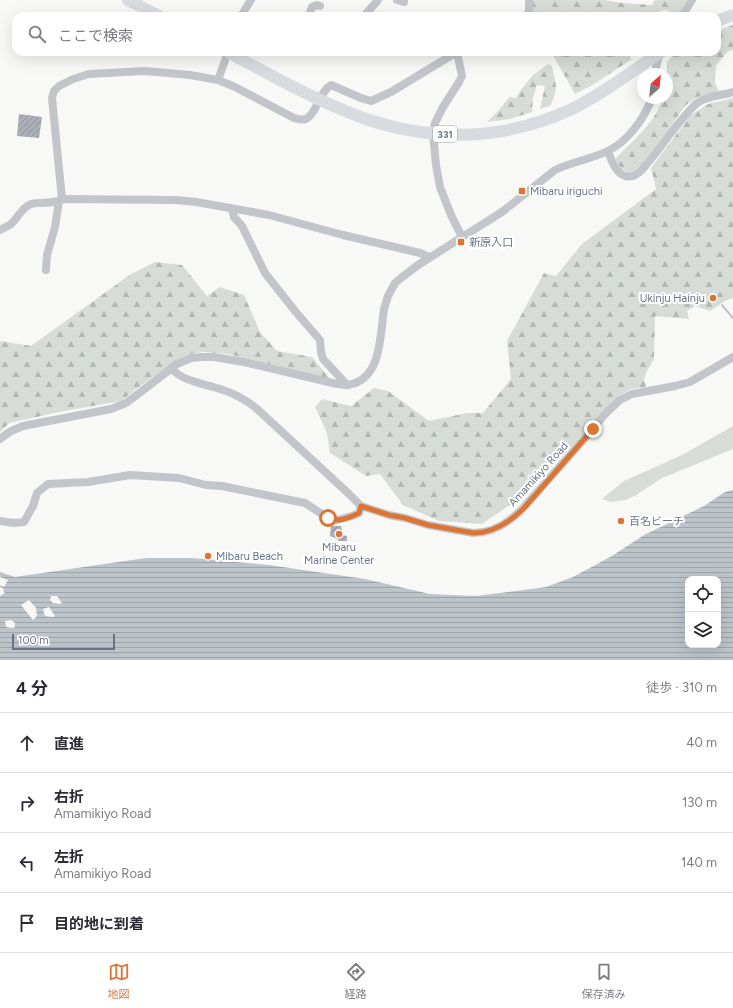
<!DOCTYPE html>
<html lang="ja">
<meta charset="utf-8">
<style>
body{margin:0;font-family:Figtree,"Noto Sans JP",sans-serif;background:#f2f2f3;color:#2b2b33}
.controls{position:absolute;right:12px;bottom:12px;display:grid;overflow:hidden;border-radius:8px;box-shadow:0 4px 16px #0002}
.controls button{width:36px;height:36px;display:grid;place-items:center;padding:0;border:0;border-bottom:1px solid #e1e1e2;background:#fff;color:#2b2b33;font:20px sans-serif}
.compass{position:absolute;left:637px;top:68px;width:36px;height:36px;border-radius:50%;background:#fff;box-shadow:0 4px 16px #0002;rotate:27deg}
.scale{position:absolute;left:12px;bottom:10px;width:103px;box-sizing:border-box;padding-left:4px;border:2px solid #697586;border-top:0;font-size:11px;line-height:14px;white-space:nowrap;color:#697586;-webkit-text-stroke:3px #fff;paint-order:stroke}
.stop{position:absolute;width:12px;height:12px;margin:-9px;border:3px solid #dc7533;border-radius:50%;background:#fff}
.stop.end{background:#dc7533;border-color:#fff;box-shadow:0 1px 4px #0008}
.list{margin:0;padding:0;list-style:none}
h2{display:flex;justify-content:space-between;align-items:center;height:52px;margin:0;padding:0 16px;font-size:17px}
h2 small{font-size:13px;font-weight:400;color:#7c7c81}
.list li{display:grid;grid-template-columns:26px 1fr auto;gap:12px;align-items:center;box-sizing:border-box;height:60px;padding:0 16px;border-top:1px solid #e1e1e2}
.list b{display:block;font-size:15px;white-space:nowrap}
.list p{margin:0;font-size:13px;white-space:nowrap;color:#7c7c81}
.list em{font-size:13px;font-style:normal;color:#7c7c81}
.icon{flex:none;width:22px;height:22px;fill:none;stroke:currentColor;stroke-width:2;stroke-linecap:round;stroke-linejoin:round}
.map{position:relative;flex:none;width:733px;height:660px;overflow:hidden}
.search{position:absolute;background:#fff;box-shadow:0 4px 16px #0002;left:12px;right:12px;top:12px;height:44px;display:flex;align-items:center;gap:10px;box-sizing:border-box;padding:0 14px;border-radius:12px;color:#7c7c81;font-size:15px}
.sheet{height:292px;background:#fff}
nav{display:flex;justify-content:space-around;align-items:center;box-sizing:border-box;height:56px;border-top:1px solid #e1e1e2;background:#fff;font-size:11px;color:#7c7c81}
nav a{display:grid;justify-items:center;gap:2px}
nav .on{color:#dc7533}
.map>svg:first-child{display:block}
</style>
<div class="map">
<svg width="733" height="660" viewBox="0 0 733 660">
<defs>
<pattern id="forest-firs" width="22" height="20" patternUnits="userSpaceOnUse"><rect width="22" height="20" fill="#d7ddd6"/><path d="M5 1l3.5 6h-7zM16 11l3.5 6h-7z" fill="#b2b8b3"/></pattern>
<pattern id="water-rules" width="6" height="5" patternUnits="userSpaceOnUse"><rect width="6" height="5" fill="#bcc4ca"/><path d="M0 2.5h6" fill="none" stroke="#9da4aa"/></pattern>
<pattern id="building-hatch" width="6" height="6" patternUnits="userSpaceOnUse"><rect width="6" height="6" fill="#abb0b8"/><path d="M-1 1l2-2M0 6l6-6M5 7l2-2" fill="none" stroke="#8f949b"/></pattern>
</defs>
<rect width="100%" height="100%" fill="#f8f9f6"/>
<path fill="#d7ddd6" d="M733,426V449L662,478L636,495L626,500L611,502L602,499L624,481L682,455Z"/>
<g fill="url(#forest-firs)">
<path d="M532,0H605L622,3L652,5L655,0H687L678,15L665,10L649,16H531Z"/>
<path d="M733,25V50L727,52L716,66L715,83L719,91L697,97L685,106L651,154L635,170L630,173L622,170L615,159C631,142 658,121 662,98H667V62L676,52H717V31Z"/>
<path d="M551,52H625L632,59L594,84L575,94Z"/>
<path d="M548,64L552,66C556,85 559,88 550,106L540,109L545,86L537,85L533,98L532,112L510,119L487,122L500,109L509,97L516,98L520,91L532,76Z"/>
<path d="M733,98V298L725,301L710,311L695,306L687,311L689,319L655,316L654,359L647,371L644,379L646,387L631,389L619,396L592,426L520,498L482,524L439,521L403,505L380,474L366,476L330,453L327,433L315,407L322,399L351,406L374,388L388,391L429,421L467,413H483L511,379L507,341L544,273L556,276L582,244L656,189L651,168L691,115L708,104Z"/>
<path d="M155,262L182,265L207,296L220,287L244,295L260,332L277,351L312,357L330,379L228,354L203,352L190,354L180,358L136,389L121,401L59,412L9,423L0,432V341L31,346L131,274Z"/>
</g>
<path fill="url(#water-rules)" fill-rule="evenodd" d="M733,490V660H0V596L5,593L3,591L4,589L0,587V585L4,587L8,580L0,577V572L15,577L146,558H192L269,565L365,579L430,594L476,596L546,587L573,577L612,556L644,535L704,506L725,492ZM688,579H718V645H688ZM51,596H57L62,603L60,604L53,603L50,600ZM29,600L36,608L37,616L33,620L21,605ZM49,607L55,616L53,617L45,616L43,609ZM11,620L15,623V627L12,628L6,627L5,621Z"/>
<g fill="none" stroke-linecap="round" stroke-linejoin="round">
<path stroke="#bcc4ca" stroke-width="2" d="M722,305L733,318"/>
</g>
<g fill="url(#building-hatch)">
<path d="M19,114L42,117L39,138L17,136Z"/>
<path d="M331,526H341L343,535L347,536V541H338V539L330,536Z"/>
</g>
<g fill="none" stroke-linecap="round" stroke-linejoin="round">
<g stroke="#c2c5c9" stroke-width="8">
<path d="M397,0L404,2"/>
<path d="M241,16L251,0"/>
<path d="M309,16V15L312,7L317,5L320,6"/>
<path d="M364,16L378,0"/>
<path d="M527,16L529,10V0"/>
<path d="M682,16L692,0"/>
<path d="M456,52L458,57L462,76L459,82L443,107L435,123L433,133L436,165L440,187L451,215L462,237"/>
<path d="M656,74V67L660,52"/>
<path d="M218,80L228,52"/>
<path d="M608,151C612,162 618,180 633,176C638,174 642,170 645,166C660,150 670,132 685,116C689,111 695,104 700,101C709,96 723,95 733,92"/>
<path d="M62,199L52,98L54,91L59,86L73,79L89,74L145,71L190,75L218,80L235,87L294,118C297,119 302,120 306,119C317,113 320,91 331,85L361,98L371,101L391,92L452,55L454,52"/>
<path d="M232,209L234,217L242,226L265,273L295,311L320,340L321,352L323,359L347,385"/>
<path d="M0,230C4,228 8,226 11,224C18,218 22,207 31,204C41,201 54,205 62,199L176,200L196,202L269,215L343,235L420,253L429,257"/>
<path d="M46,270L47,255L55,227L59,201"/>
<path d="M171,368C183,382 203,383 220,389C233,393 245,399 256,408L349,494L361,506"/>
<path d="M0,439L11,431L23,426L111,409L126,403L138,394L177,364L191,358L201,357H214L244,362L337,384C340,384 344,385 347,385C382,381 380,335 384,309L388,296L395,283L401,278L418,265L502,212L555,170C572,162 591,159 608,151C628,141 644,119 652,98"/>
<path d="M361,506L389,515L405,518L428,525L473,533C493,533 511,521 524,507L593,429L606,413L620,400L632,394L675,386L690,382L733,357"/>
<path d="M0,521L14,523L24,522L33,506L37,493L48,484L88,482L130,475L179,478L206,485L222,486L305,503L328,518L333,521L352,516L359,513L361,506"/>
</g>
<g stroke="#d8dbdf" stroke-width="12">
<path d="M128,0L159,16"/>
<path d="M717,21L733,15"/>
<path d="M228,52C272,76 318,102 366,119C435,142 505,140 572,109C603,94 632,71 661,52"/>
</g>
</g>
<g fill="none" stroke-linecap="round" stroke-linejoin="round">
<path stroke="#dc7533" stroke-width="5" d="M328,518C337,523 349,518 359,513L361,506L389,515L405,518L428,525L473,533C493,533 511,521 524,508L593,429"/>
</g>
<g fill="#dc7533" stroke="#fff" stroke-width="1.5">
<rect x="518" y="187" width="8" height="8" rx="2"/>
<rect x="457" y="238" width="8" height="8" rx="2"/>
<circle cx="713" cy="298" r="4"/>
<circle cx="621" cy="521" r="4"/>
<circle cx="339" cy="534" r="4"/>
<circle cx="208" cy="556" r="4"/>
</g>
<g text-anchor="middle" stroke-width="4" stroke-linejoin="round" paint-order="stroke">
<rect fill="#fff" stroke="#969eaa" stroke-width="1" x="433" y="126" width="24" height="16" rx="3"/>
<g font-size="10" font-weight="bold" fill="#697586">
<text x="445" y="138">331</text>
</g>
<g font-size="11" fill="#697586" stroke="#fff" text-anchor="start">
<text x="530" y="195">Mibaru iriguchi</text>
<text x="469" y="246">新原入口</text>
<text x="705" y="302" text-anchor="end">Ukinju Hainju</text>
<text x="629" y="525">百名ビーチ</text>
<text x="339" y="551" text-anchor="middle">Mibaru<tspan x="339" dy="13">Marine Center</tspan></text>
<text x="216" y="560">Mibaru Beach</text>
</g>
<g font-size="11" fill="#697586" stroke="#fff">
<text transform="translate(538 474) rotate(-48)" y="4">Amamikiyo Road</text>
</g>
</g>
</svg>
<div class="controls">
<button><svg class="icon" aria-label="locate" viewBox="0 0 24 24"><circle cx="12" cy="12" r="6"/><path d="M12 2v4M12 18v4M2 12h4M18 12h4"/></svg></button>
<button><svg class="icon" aria-label="layers" viewBox="0 0 24 24"><path d="M12 4l9 5-9 5-9-5zM3 14l9 5 9-5"/></svg></button>
</div>
<svg class="compass" viewBox="-18 -18 36 36"><path d="M0-13l5 13h-10z" fill="#e53935"/><path d="M0 13l5-13h-10z" fill="#7c7c81"/></svg>
<div class="scale">100 m</div>
<div class="stop" style="left:328px;top:518px"></div>
<div class="stop end" style="left:593px;top:429px"></div>
<div class="search"><svg class="icon" aria-label="search" viewBox="0 0 24 24"><circle cx="10" cy="10" r="6"/><path d="M15 15l6 6"/></svg>ここで検索</div>
</div>
<section class="sheet">
<h2>4 分<small>徒歩 · 310 m</small></h2>
<ul class="list">
<li><svg class="icon" aria-label="ahead" viewBox="0 0 24 24"><path d="M12 20V5M6 11l6-6 6 6"/></svg><div><b>直進</b></div><em>40 m</em></li>
<li><svg class="icon" aria-label="right" viewBox="0 0 24 24"><path d="M7 20v-9h11M14 6l5 5-5 5"/></svg><div><b>右折</b><p>Amamikiyo Road</p></div><em>130 m</em></li>
<li><svg class="icon" aria-label="left" viewBox="0 0 24 24"><path d="M17 20v-9H6M10 6l-5 5 5 5"/></svg><div><b>左折</b><p>Amamikiyo Road</p></div><em>140 m</em></li>
<li><svg class="icon" aria-label="arrive" viewBox="0 0 24 24"><path d="M6 21V4h12l-3 4 3 4H6"/></svg><div><b>目的地に到着</b></div></li>
</ul>
</section>
<nav>
<a class="on"><svg class="icon" aria-label="map" viewBox="0 0 24 24"><path d="M3 6l6-2 6 2 6-2v14l-6 2-6-2-6 2zM9 4v14M15 6v14"/></svg>地図</a>
<a><svg class="icon" aria-label="directions" viewBox="0 0 24 24"><path d="M12 3l9 9-9 9-9-9zM9 14v-3h6M13 9l2 2-2 2"/></svg>経路</a>
<a><svg class="icon" aria-label="saved" viewBox="0 0 24 24"><path d="M7 4h10v16l-5-4-5 4z"/></svg>保存済み</a>
</nav>
